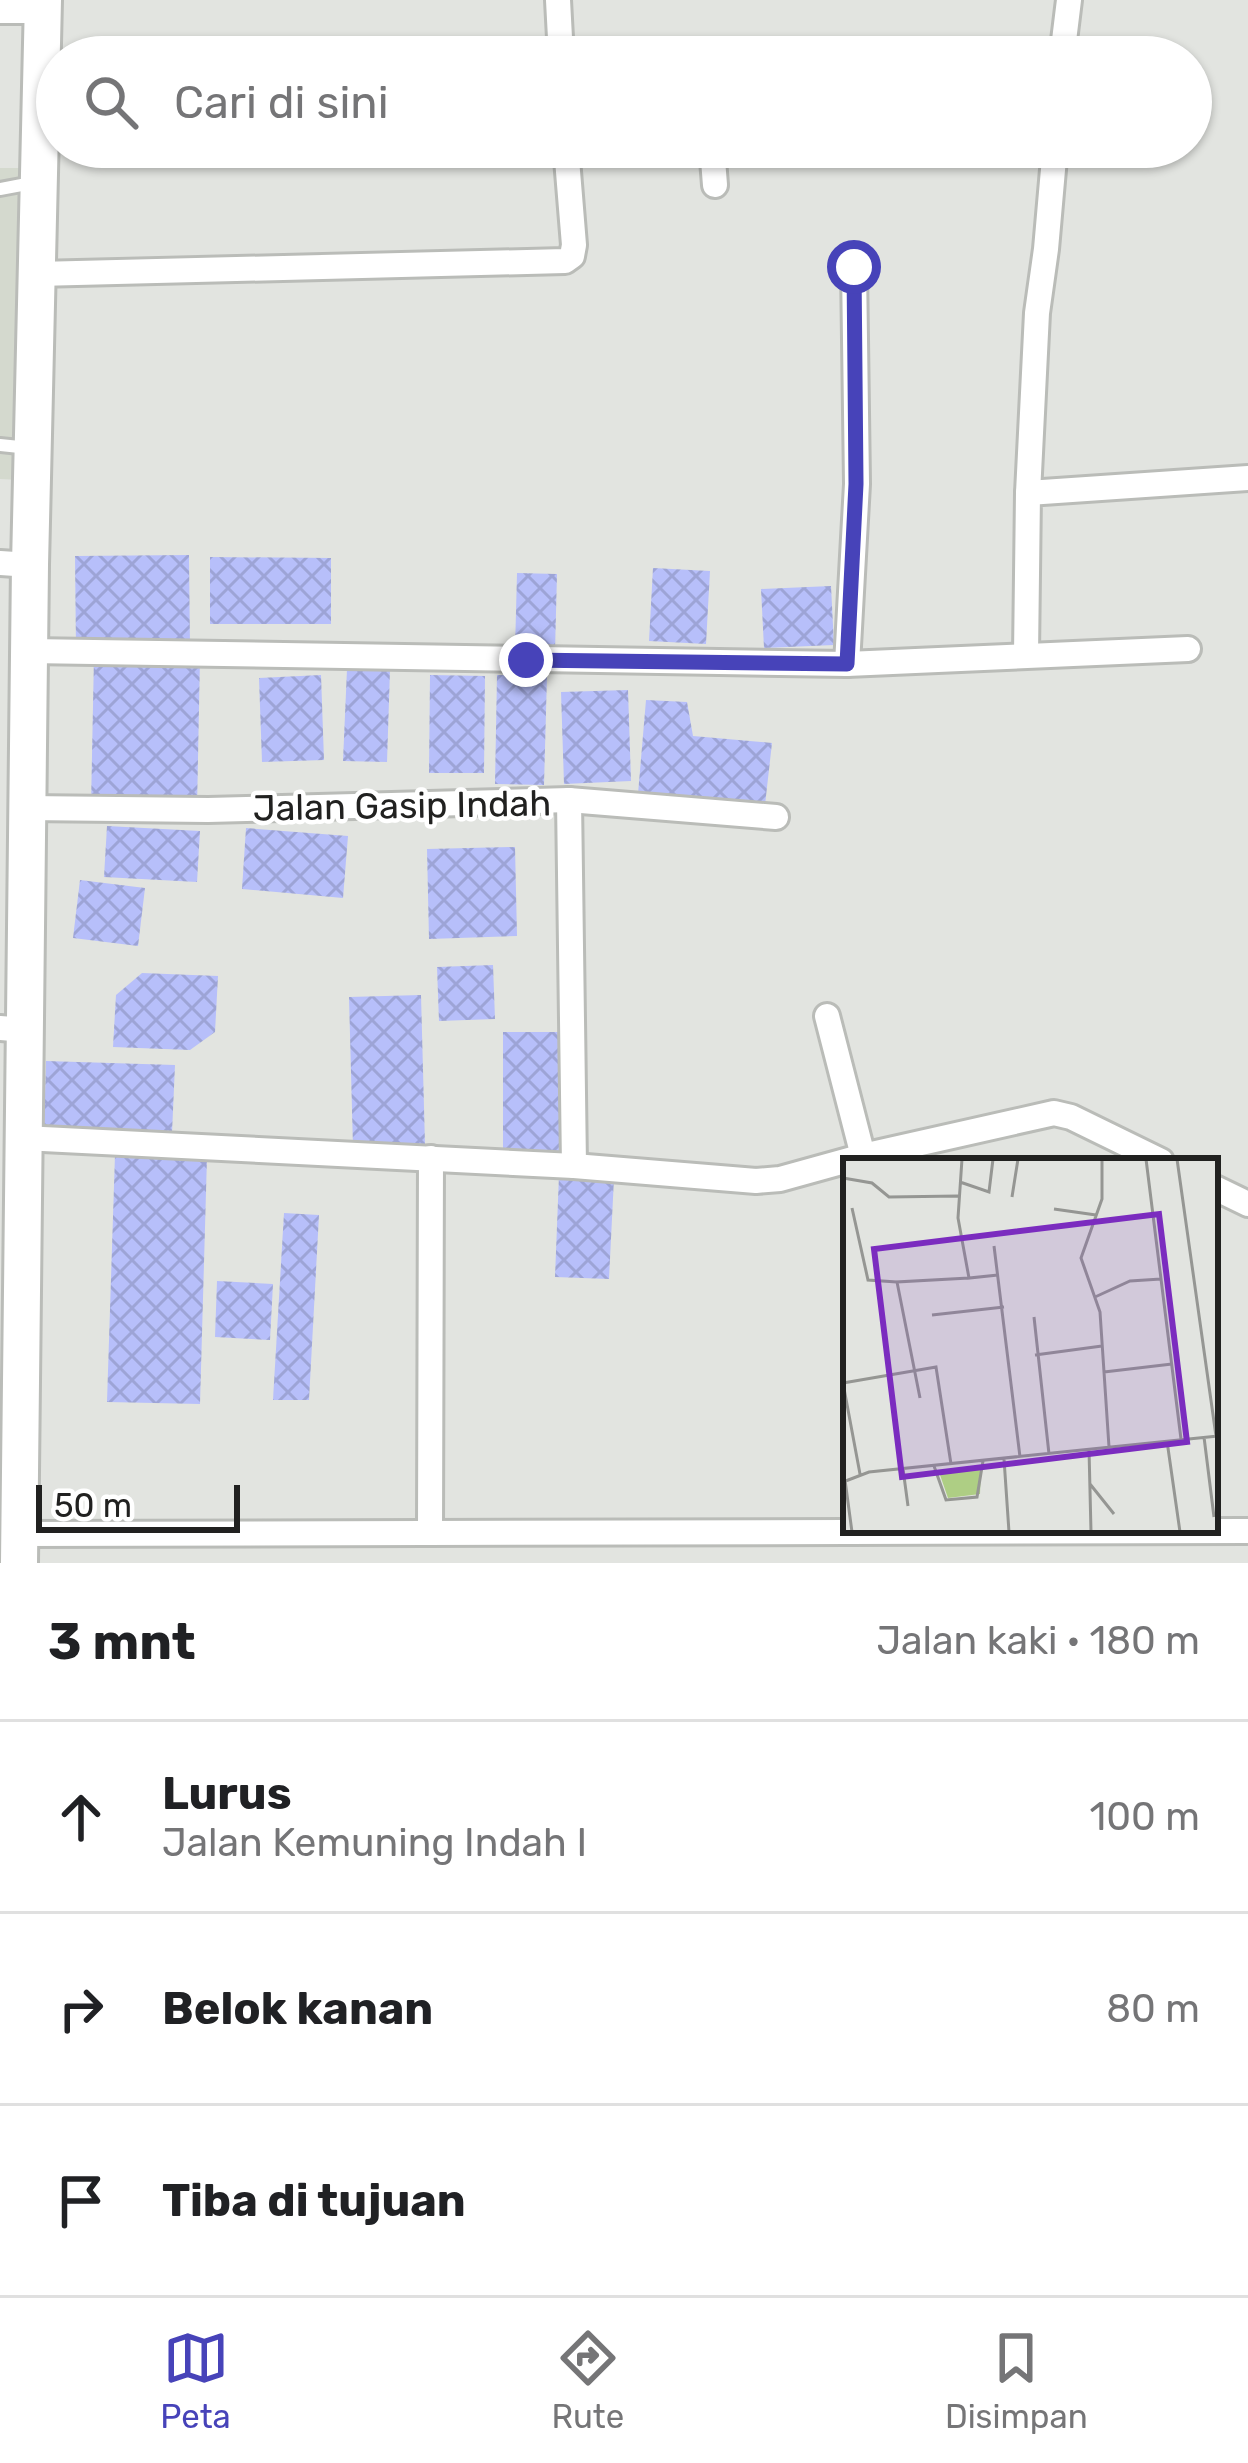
<!DOCTYPE html>
<html lang="id">
<meta charset="utf-8">
<style>
body{margin:0;font-family:Rubik,sans-serif;background:#f6f6f6;color:#202124}
.scale{position:absolute;left:36px;bottom:30px;width:204px;box-sizing:border-box;padding-left:12px;border:6px solid #212120;border-top:0;font-size:33px;line-height:42px;white-space:nowrap;color:#212120;-webkit-text-stroke:9px #fff;paint-order:stroke}
.stop{position:absolute;width:36px;height:36px;margin:-27px;border:9px solid #4743b9;border-radius:50%;background:#fff}
.stop.end{background:#4743b9;border-color:#fff;box-shadow:0 3px 12px #0008}
.list{margin:0;padding:0;list-style:none}
h2{display:flex;justify-content:space-between;align-items:center;height:156px;margin:0;padding:0 48px;font-size:51px}
h2 small{font-size:39px;font-weight:400;color:#757577}
.list li{display:grid;grid-template-columns:78px 1fr auto;gap:36px;align-items:center;box-sizing:border-box;height:192px;padding:0 48px;border-top:3px solid #e0e0e0}
.list b{display:block;font-size:45px;white-space:nowrap}
.list p{margin:0;font-size:39px;white-space:nowrap;color:#757577}
.list em{font-size:39px;font-style:normal;color:#757577}
.icon{flex:none;width:66px;height:66px;fill:none;stroke:currentColor;stroke-width:2;stroke-linecap:round;stroke-linejoin:round}
.map{position:relative;flex:none;width:1248px;height:1563px;overflow:hidden}
.search{position:absolute;background:#fff;box-shadow:0 3px 9px #0004;left:36px;right:36px;top:36px;height:132px;display:flex;align-items:center;gap:30px;box-sizing:border-box;padding:0 42px;border-radius:66px;color:#757577;font-size:45px}
.sheet{height:732px;background:#fff}
nav{display:flex;justify-content:space-around;align-items:center;box-sizing:border-box;height:168px;border-top:3px solid #e0e0e0;background:#fff;font-size:33px;color:#757577}
nav a{display:grid;justify-items:center;gap:6px}
nav .on{color:#4743b9}
.map>svg:first-child{display:block}
</style>
<div class="map">
<svg width="1248" height="1563" viewBox="0 0 1248 1563">
<defs>
<pattern id="building-cross-hatch" width="8" height="8" patternUnits="userSpaceOnUse" patternTransform="scale(3)"><rect width="8" height="8" fill="#b7bffa"/><path d="M0 0l8 8M0 8l8-8" fill="none" stroke="#9da4d6"/></pattern>
</defs>
<rect width="100%" height="100%" fill="#e2e4e0"/>
<path fill="#d4d9ce" d="M0,168H25L20,480L0,479Z"/>
<g fill="url(#building-cross-hatch)">
<path d="M189,555L190,648L76,649L75,556Z"/>
<path d="M210,557L331,558V624H210Z"/>
<path d="M653,568L710,571L706,644L649,641Z"/>
<path d="M517,573L557,574L555,651L515,650Z"/>
<path d="M831,586L834,645L764,648L761,589Z"/>
<path d="M94,656L200,658L197,808L91,806Z"/>
<path d="M347,669L390,670L387,762L343,761Z"/>
<path d="M321,675L324,760L262,762L259,678Z"/>
<path d="M430,675L485,676L484,773H429Z"/>
<path d="M497,675L547,676L544,785L495,784Z"/>
<path d="M628,690L631,781L564,784L561,692Z"/>
<path d="M646,700L687,702L693,736L772,743L765,805L638,794Z"/>
<path d="M107,826L200,831L197,882L104,877Z"/>
<path d="M246,828L348,836L343,898L242,889Z"/>
<path d="M515,847L517,936L429,939L427,849Z"/>
<path d="M80,880L145,888L138,946L73,938Z"/>
<path d="M493,965L495,1019L439,1021L437,967Z"/>
<path d="M142,973L218,976L215,1032L190,1050L113,1047L116,995Z"/>
<path d="M421,995L425,1145L353,1147L349,997Z"/>
<path d="M503,1032H572L571,1155H503Z"/>
<path d="M46,1061L175,1065L172,1133L44,1129Z"/>
<path d="M115,1155L207,1157L200,1404L107,1402Z"/>
<path d="M559,1175L614,1178L609,1279L555,1277Z"/>
<path d="M284,1213L319,1215L309,1400H273Z"/>
<path d="M217,1281L273,1284L270,1340L215,1337Z"/>
</g>
<g fill="none" stroke-linecap="round" stroke-linejoin="round">
<defs>
<g id="lane">
<path d="M0,189L32,183"/>
<path d="M0,445L29,448"/>
</g>
<g id="street">
<path d="M558,0L561,57"/>
<path d="M0,11H42"/>
<path d="M1062,57L1069,0"/>
<path d="M712,147L715,185"/>
<path d="M411,151L478,153L495,147"/>
<path d="M37,274L565,261L572,256L574,245L566,147"/>
<path d="M1028,493L1037,313L1046,249L1055,147"/>
<path d="M0,563L30,565"/>
<path d="M29,651L847,664L1188,649"/>
<path d="M1026,655L1028,493L1248,478"/>
<path d="M847,664L857,484L854,267"/>
<path d="M569,800L574,1166"/>
<path d="M27,808L208,810L569,800L776,817"/>
<path d="M827,1016L863,1156"/>
<path d="M0,1028L25,1030"/>
<path d="M23,1138L574,1166L756,1181L780,1179L863,1156L1054,1113L1071,1117L1161,1161"/>
<path d="M1215,1188L1248,1204"/>
<path d="M430,1532L431,1158"/>
<path d="M20,1534L1248,1531"/>
</g>
<path id="primary" d="M19,1563L30,565L43,0"/>
</defs>
<use href="#lane" stroke="#babcb8" stroke-width="18"/>
<use href="#street" stroke="#babcb8" stroke-width="30"/>
<use href="#primary" stroke="#babcb8" stroke-width="42"/>
<use href="#lane" stroke="#fff" stroke-width="12"/>
<use href="#street" stroke="#fff" stroke-width="24"/>
<use href="#primary" stroke="#fff" stroke-width="36"/>
</g>
<g fill="none" stroke-linecap="round" stroke-linejoin="round">
<path stroke="#4743b9" stroke-width="15" d="M526,660L847,664L856,484L854,267"/>
</g>
<g text-anchor="middle" stroke-width="9" stroke-linejoin="round" paint-order="stroke">
<g font-size="36" fill="#212120" stroke="#fff">
<text transform="translate(402 805) rotate(-1)" y="13">Jalan Gasip Indah</text>
</g>
</g>
<g transform="translate(843 1158)">
<rect width="375" height="375" fill="#e2e4e0"/>
<path d="M138,310L137,336L105,340L96,314Z" fill="#aece84"/>
<path fill="none" stroke="#959693" stroke-width="3" d="M119,1L115,60L126,120L155,117M259,1V41L238,100L257,154L266,289M303,1L338,281M334,1L373,278M375,1V108M0,20L29,25L46,39L115,38M117,24L146,34L150,1M169,39L175,1M9,50L25,122L54,124M211,51L253,57M151,88L177,299M252,139L287,123L318,121M89,157L161,149M191,159L206,296M192,197L259,188M261,214L329,206M0,225L93,209L108,306M0,225L17,316M77,240L54,124L126,120M361,279L371,359M324,283L337,374M246,291L248,374M161,301L166,374M91,308L103,342L134,339L140,303M60,311L65,348M2,322L9,374M0,324L26,314L375,278M247,326L271,356"/>
<path fill="#7b2cbf" fill-opacity="0.15" stroke="#7b2cbf" stroke-width="6" d="M316,56L344,284L59,319L31,91Z"/>
<rect width="375" height="375" fill="none" stroke="#212120" stroke-width="6"/>
</g>
</svg>
<div class="scale">50 m</div>
<div class="stop" style="left:854px;top:267px"></div>
<div class="stop end" style="left:526px;top:660px"></div>
<div class="search"><svg class="icon" aria-label="search" viewBox="0 0 24 24"><circle cx="10" cy="10" r="6"/><path d="M15 15l6 6"/></svg>Cari di sini</div>
</div>
<section class="sheet">
<h2>3 mnt<small>Jalan kaki · 180 m</small></h2>
<ul class="list">
<li><svg class="icon" aria-label="ahead" viewBox="0 0 24 24"><path d="M12 20V5M6 11l6-6 6 6"/></svg><div><b>Lurus</b><p>Jalan Kemuning Indah I</p></div><em>100 m</em></li>
<li><svg class="icon" aria-label="right" viewBox="0 0 24 24"><path d="M7 20v-9h11M14 6l5 5-5 5"/></svg><div><b>Belok kanan</b></div><em>80 m</em></li>
<li><svg class="icon" aria-label="arrive" viewBox="0 0 24 24"><path d="M6 21V4h12l-3 4 3 4H6"/></svg><div><b>Tiba di tujuan</b></div></li>
</ul>
</section>
<nav>
<a class="on"><svg class="icon" aria-label="map" viewBox="0 0 24 24"><path d="M3 6l6-2 6 2 6-2v14l-6 2-6-2-6 2zM9 4v14M15 6v14"/></svg>Peta</a>
<a><svg class="icon" aria-label="directions" viewBox="0 0 24 24"><path d="M12 3l9 9-9 9-9-9zM9 14v-3h6M13 9l2 2-2 2"/></svg>Rute</a>
<a><svg class="icon" aria-label="saved" viewBox="0 0 24 24"><path d="M7 4h10v16l-5-4-5 4z"/></svg>Disimpan</a>
</nav>
